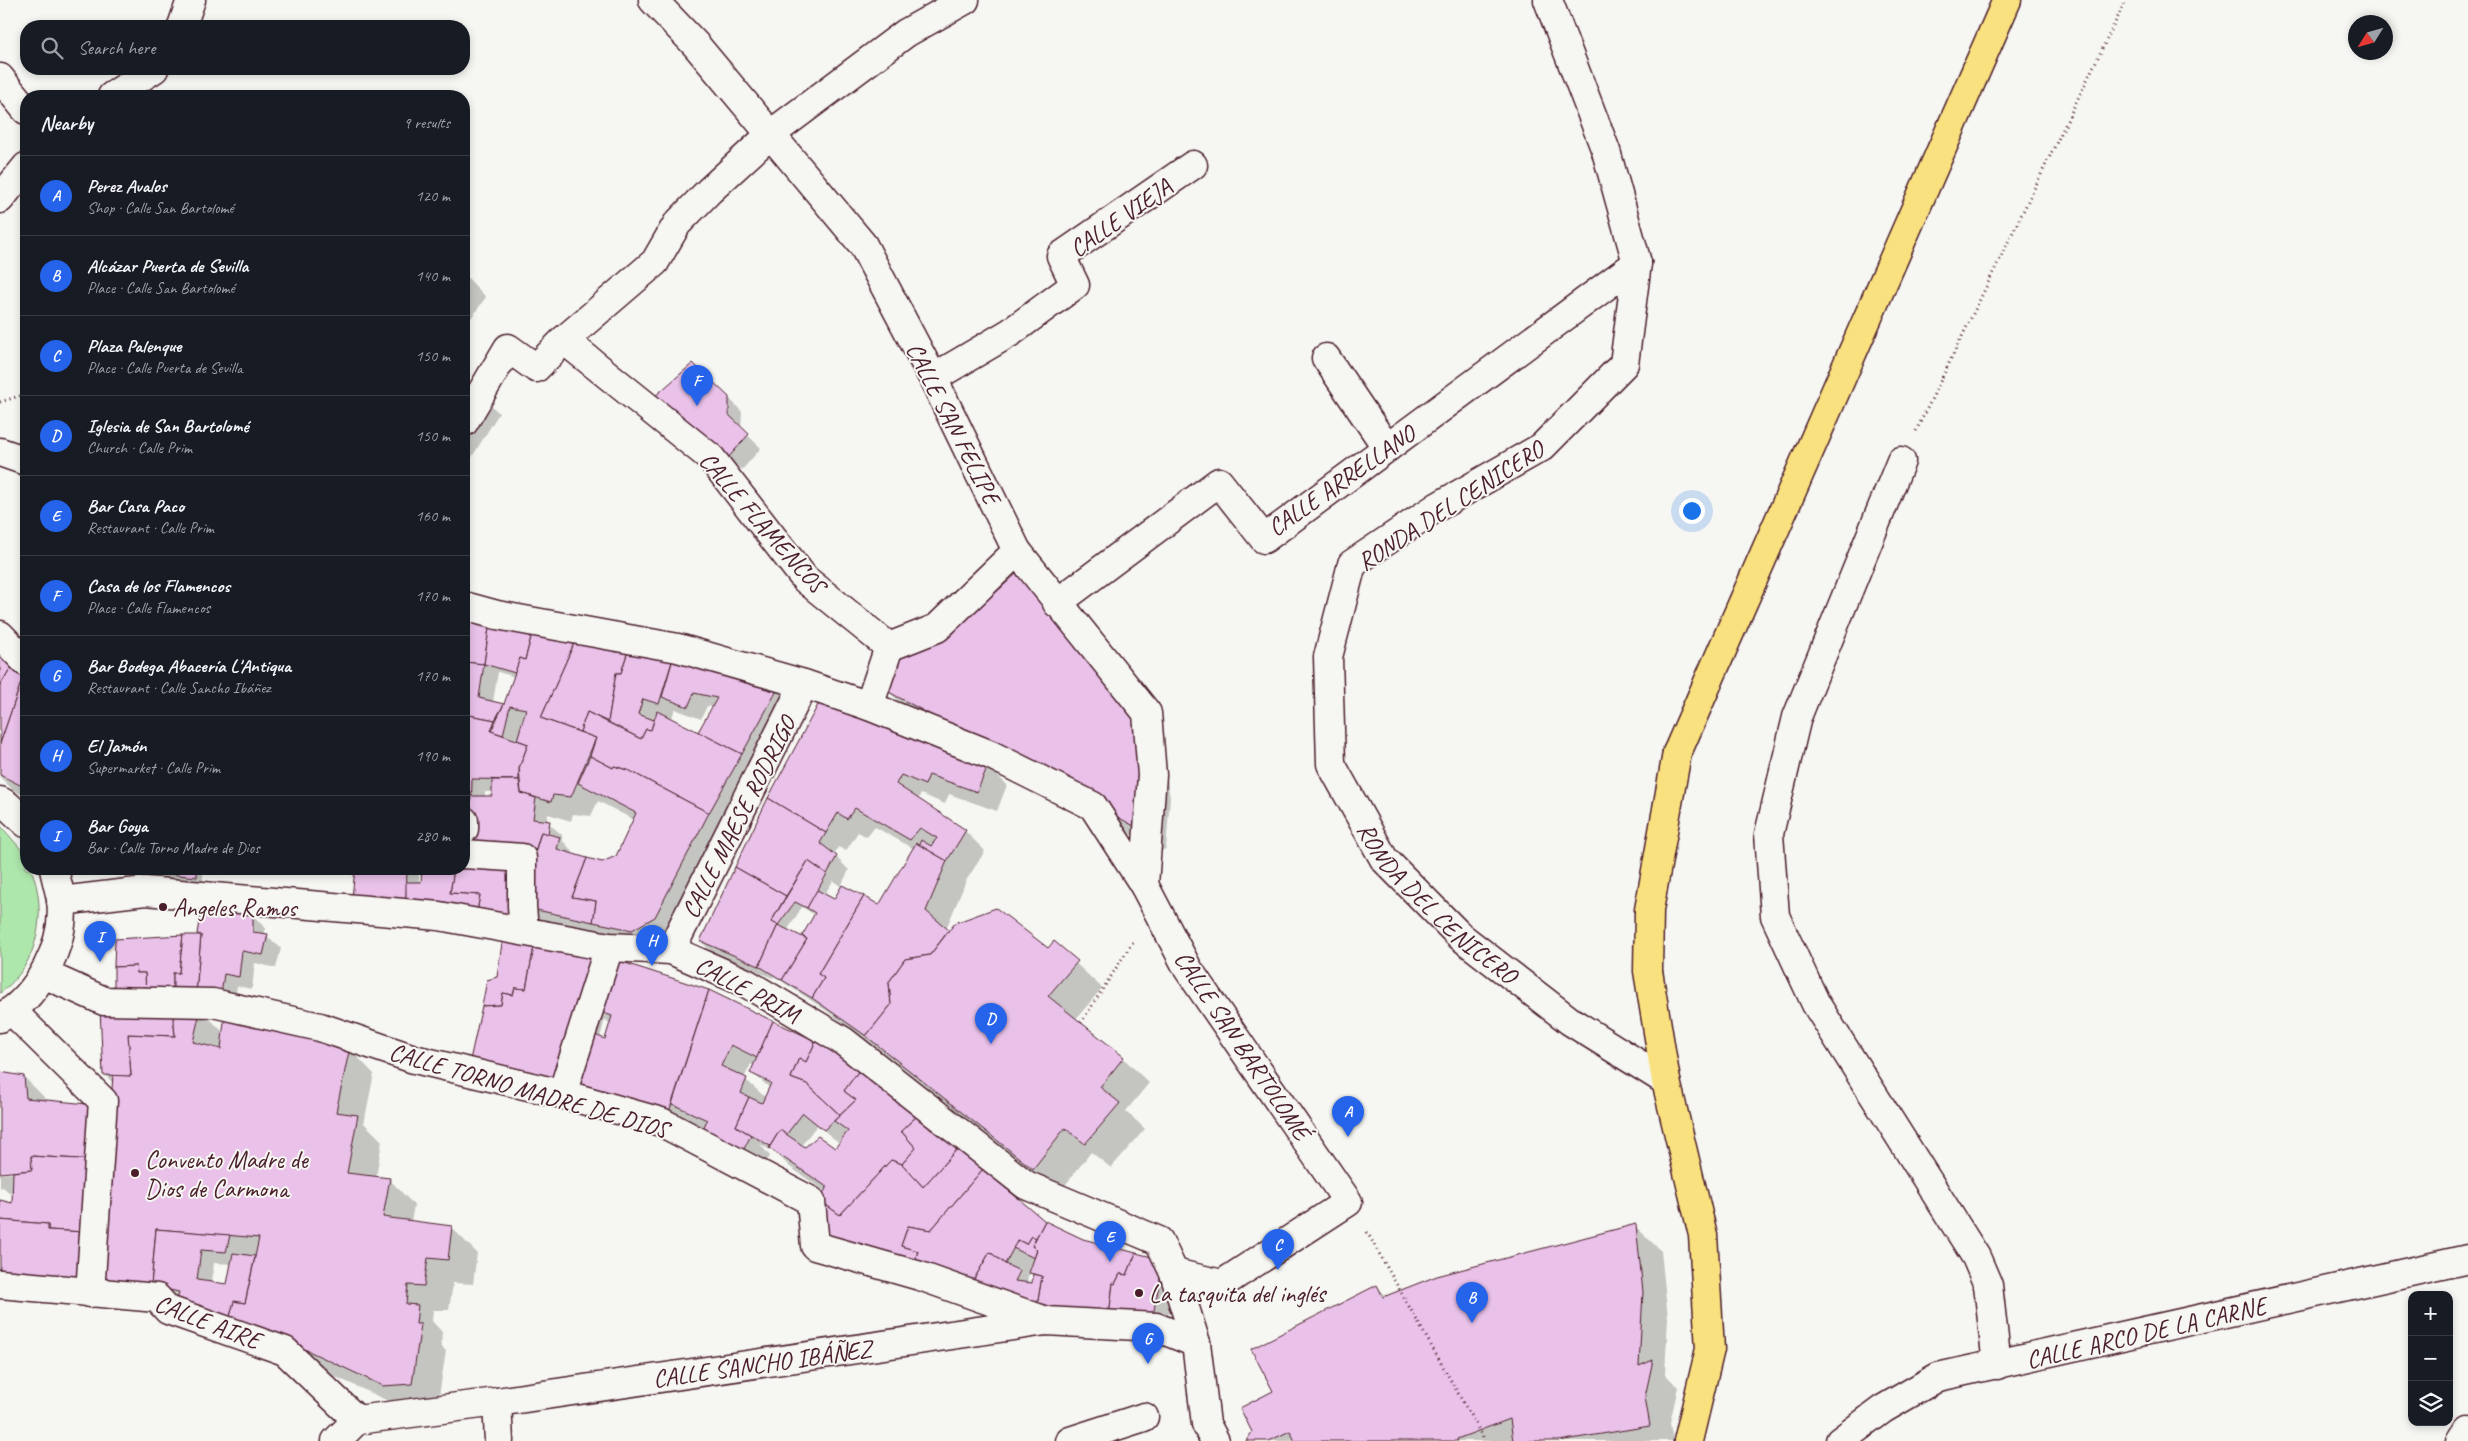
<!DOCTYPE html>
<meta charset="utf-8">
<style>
body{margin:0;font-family:Caveat,sans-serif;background:#242831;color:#f1f3f6}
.controls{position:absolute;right:15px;bottom:15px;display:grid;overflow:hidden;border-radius:10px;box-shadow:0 2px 8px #0003}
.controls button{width:45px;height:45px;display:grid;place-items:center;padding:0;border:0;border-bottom:1px solid #363941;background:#171b24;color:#f1f3f6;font:25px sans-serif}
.compass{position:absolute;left:2348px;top:15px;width:45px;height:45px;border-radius:50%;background:#171b24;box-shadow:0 2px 8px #0003;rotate:233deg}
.you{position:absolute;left:1691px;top:510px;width:18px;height:18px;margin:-12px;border:4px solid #fff;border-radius:50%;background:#1a73e8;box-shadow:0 0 0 8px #1a73e833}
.badge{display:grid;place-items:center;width:32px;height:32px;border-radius:50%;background:#2563eb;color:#fff;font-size:16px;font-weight:700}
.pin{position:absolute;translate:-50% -41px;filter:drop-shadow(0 1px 2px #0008)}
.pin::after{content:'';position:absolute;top:26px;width:18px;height:15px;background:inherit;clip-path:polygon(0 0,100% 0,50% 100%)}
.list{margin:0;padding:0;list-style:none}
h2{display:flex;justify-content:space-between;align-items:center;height:65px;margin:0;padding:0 20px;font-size:21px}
h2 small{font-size:16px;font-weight:400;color:#9ea1a6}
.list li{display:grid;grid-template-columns:32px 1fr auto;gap:15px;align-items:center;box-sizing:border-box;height:80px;padding:0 20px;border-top:1px solid #363941}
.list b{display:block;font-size:19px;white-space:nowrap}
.list p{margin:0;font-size:16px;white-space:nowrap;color:#9ea1a6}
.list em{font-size:16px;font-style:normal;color:#9ea1a6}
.icon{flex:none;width:28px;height:28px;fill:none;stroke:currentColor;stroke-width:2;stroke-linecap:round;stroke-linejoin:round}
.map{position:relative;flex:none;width:2468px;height:1441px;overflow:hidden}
.search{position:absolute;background:#171b24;box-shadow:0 2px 8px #0003;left:20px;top:20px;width:450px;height:55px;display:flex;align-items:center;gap:12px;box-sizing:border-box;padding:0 18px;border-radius:20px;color:#9ea1a6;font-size:19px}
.panel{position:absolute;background:#171b24;box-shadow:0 2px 8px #0003;left:20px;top:90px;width:450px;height:785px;border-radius:20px}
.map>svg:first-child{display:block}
</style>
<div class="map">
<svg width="2468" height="1441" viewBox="0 0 2468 1441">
<rect width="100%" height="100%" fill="#f6f6f2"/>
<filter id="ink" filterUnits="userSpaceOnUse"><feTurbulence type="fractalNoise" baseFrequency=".02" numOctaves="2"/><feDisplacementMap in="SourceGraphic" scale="10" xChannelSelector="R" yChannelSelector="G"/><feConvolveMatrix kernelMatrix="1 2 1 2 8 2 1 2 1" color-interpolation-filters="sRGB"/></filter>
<g filter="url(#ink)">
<path fill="#aee7ac" stroke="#7c836c" d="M0,825L25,854L26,869H31C48,911 39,965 0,993Z"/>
<g fill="#0003" fill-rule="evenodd">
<path d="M464,274L486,297L464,328Z"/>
<path d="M464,383L473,388L499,413L464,470Z"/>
<path d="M729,398L742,412L741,429L761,448L742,470L669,410Z"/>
<path d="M464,617L677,657L779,686L792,699L674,937L652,950L542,921L527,907L526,927L354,897L356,869H464ZM498,672L515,677L505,705L493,702ZM707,706L714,707L704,736L664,716L672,717L675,709L701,719ZM655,714H657L655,723L653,721ZM485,792H493V797H485ZM598,801L634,820L617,857L602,864L572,855L573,852L562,840V835L547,822L548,814L571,821L573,814L591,816ZM419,874H423V883H419Z"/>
<path d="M0,644L26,672V797L12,789L0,777Z"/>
<path d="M888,691L1163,753L1170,798L1166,849L1161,851L914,716Z"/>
<path d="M820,704L988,766L1007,785L997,811L949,794L945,804L921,794L918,799L965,831L985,851L966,881L946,929L949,932L1048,950L1054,943L1102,988L1075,1020L1123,1058L1149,1083L1126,1111L1145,1129L1111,1168L1091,1152L1059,1193L887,1056L827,1011L774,976L773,978L714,954L701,941ZM875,827L914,849L879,907L841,886L849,870L834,855L838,847L846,851L858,832L867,837ZM833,881L842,887L835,900L824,895ZM802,907L815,915L804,936L808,941L787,931Z"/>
<path d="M98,869H203V882L100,871Z"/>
<path d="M252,914L265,928V935L281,948L276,968L255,963L252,989L237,986L234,1007L201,1010L224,1033L349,1048L374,1074L364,1123L382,1141L376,1178L389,1179L414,1205L411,1222L451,1227L477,1253L473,1284L453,1283L449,1310H433L432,1321L442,1332L441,1346L446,1351L437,1409L410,1411L177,1304L0,1286V1199L4,1202L13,1204L14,1193H10L3,1187L0,1188V1174L20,1173L19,1170L0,1172V1074L24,1077L44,1097V1101L111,1120L114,1084L104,1074L200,936L198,934ZM214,1263L232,1264L228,1285L212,1283Z"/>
<path d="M613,961L711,992L958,1148L1046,1223L1082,1240L1176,1275L1166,1328L1052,1319L826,1192L790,1167L778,1155L760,1144L770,1156L762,1172L705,1128L691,1122L686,1137L489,1088ZM605,1019L610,1024L605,1040L600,1038ZM751,1064L754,1066L751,1072L770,1088L766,1098L744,1078ZM817,1125L838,1142L844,1136L835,1150L805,1149L801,1146ZM1030,1273L1034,1276L1033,1285L1027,1279Z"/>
<path d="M1635,1226L1661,1251L1668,1318L1665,1374L1678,1387L1670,1423L1673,1441H1247L1274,1391L1377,1286L1387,1297Z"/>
</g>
<g fill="#e9c1e9" stroke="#4a1f2b">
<path d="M693,363L729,397V415L749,434L728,458L654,397Z"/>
<path d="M464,382L474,387L464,404Z"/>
<path d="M26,428V448L17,444Z"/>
<path d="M1017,573L1115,685L1138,726L1141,824L1134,826L887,691L900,653L943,641Z"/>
<path d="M464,615L490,621L484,664L464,662Z"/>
<path d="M490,621L533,630L525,660L520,658L515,673L484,664Z"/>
<path d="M533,630L576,639L541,718L596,738L571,797L553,795L551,802L521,793L519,768L528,744L517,740L526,709L510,706L503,735L491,731L504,704L520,658L525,660Z"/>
<path d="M576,639L629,648L621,673H616L608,722L587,712L580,732L541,718Z"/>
<path d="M0,644L15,660L0,686Z"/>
<path d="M629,648L674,655L659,704L643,699L638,714L654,720L651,730L646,729L641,739L608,722L616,673H621Z"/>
<path d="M674,655L780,685L742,754L698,732L717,698L694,693L688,707L662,697Z"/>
<path d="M15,660L25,671L0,744V686Z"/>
<path d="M464,662L484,664L479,698L504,704L495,720L464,714Z"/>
<path d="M25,671H26V788L0,775V744Z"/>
<path d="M819,703L988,765L977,792L929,775L925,785L901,775L896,784L966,830L947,861L919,845L921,840L931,846L937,838L920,828L910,840L855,808L847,819L838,813L826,833L768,798Z"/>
<path d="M657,711L742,754L709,813L630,771L614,766L613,768L590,756L596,738L580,732L587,712L641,739L646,729L651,730Z"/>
<path d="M464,714L495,720L491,731L528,744L519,768V780L472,779L471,818L464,811Z"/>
<path d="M590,756L613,768L614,766L630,771L709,813L655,917L632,930L593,922L596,901L572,897L587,858L602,862L616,856L636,813L578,783Z"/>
<path d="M492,780H519L521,793L536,798L533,819L550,821L548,834L541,832L534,855L468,849L471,796H492Z"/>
<path d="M768,798L826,833L820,843L837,856L827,874L808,861L786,896L735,867Z"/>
<path d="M541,832L560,837L557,849L587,858L572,897L596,901L593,922L527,908L526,884Z"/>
<path d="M916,843L947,861L926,911L949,930L930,955L905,959L889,982L891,1005L866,1036L812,998L824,978L818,974L864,896L879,905Z"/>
<path d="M464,859L517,861L513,914L477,911L480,895L450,893L454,869H464Z"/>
<path d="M808,861L827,874L807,908L795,902L778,925L771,922Z"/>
<path d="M735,867L786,896L771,922L778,925L759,966L700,941Z"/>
<path d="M141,869H197V877L141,871Z"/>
<path d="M355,869H407L406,905L352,898Z"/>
<path d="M422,869H454L450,893L480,895L477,911L406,905V882H421Z"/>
<path d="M842,885L864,896L818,974L824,978L812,998L782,980L807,939L802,936L815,913L807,908L817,890L834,899Z"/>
<path d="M201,908L253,913V932L268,934L263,955L242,951L239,977L224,974L221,994L196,993L201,935L197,934Z"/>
<path d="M996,908L1048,948L1054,941L1078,961L1048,996L1124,1057L1100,1087L1120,1103L1085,1144L1065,1128L1033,1169L866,1036L891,1005L889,982L905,959L930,955L955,923Z"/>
<path d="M778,925L807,939L782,980L759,966Z"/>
<path d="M183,935L179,973H173V994L146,996L145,973H137L136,966L114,967L115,939Z"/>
<path d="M183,935H201L196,993L173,994V973H179Z"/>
<path d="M503,937L535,942L526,989L515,988L513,995L503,993L501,1005L482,1006L487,980L497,977Z"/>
<path d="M535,942L599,953L560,1089L468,1069L482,1006L501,1005L503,993L513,995L515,988L526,989Z"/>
<path d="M613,959L709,990L667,1118L570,1084L588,1032L605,1039L612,1016L595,1010Z"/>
<path d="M136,966L137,973H145L146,996L114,997V967Z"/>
<path d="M709,990L773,1021L757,1058L731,1045L721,1066L747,1078L741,1093L749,1097L736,1126L751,1135L742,1153L701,1134L707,1120L672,1104Z"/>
<path d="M172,1007L201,1008L193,1042L221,1049L225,1012L350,1047L336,1112L358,1115L347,1173L390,1178L383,1217L452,1226L448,1260L428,1258L424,1286L408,1285L406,1304L418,1305L416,1324H421L412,1384L383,1386L283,1339L229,1320L234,1301L245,1303L259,1238L156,1229L151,1286L99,1284L113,1074L131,1076L128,1034L175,1036Z"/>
<path d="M172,1007L175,1036L128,1034L131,1076L103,1075L100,1008Z"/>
<path d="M773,1021L816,1041L806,1062L799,1058L791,1078L807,1084L840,1115L824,1130L803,1113L786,1135L780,1130L770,1146L736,1126L749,1097L762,1103L771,1083L750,1073Z"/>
<path d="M816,1041L860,1069L844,1091L856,1100L840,1115L807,1084L791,1078L799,1058L806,1062Z"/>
<path d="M860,1069L918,1115L901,1131L916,1148L902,1164L891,1160L840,1215L819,1200L827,1187L769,1148L780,1130L805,1147L818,1136L835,1148L848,1131L834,1121L856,1100L844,1091Z"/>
<path d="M0,1072L24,1076L26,1098L98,1105L95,1160L31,1156L32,1170L0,1173Z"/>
<path d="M918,1115L959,1147L923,1187L902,1164L916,1148L901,1131Z"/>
<path d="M959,1147L983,1169L931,1230L908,1226L901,1246L918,1251L913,1268L820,1238L819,1200L840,1215L891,1160L902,1164L923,1187Z"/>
<path d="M31,1156L95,1160L85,1232L48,1230V1224L0,1220V1200L12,1203L13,1172L32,1170Z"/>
<path d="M983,1169L1045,1221L1036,1238L1031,1236L1026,1244L1018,1240L1005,1264L990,1252L970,1286L913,1268L918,1251L901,1246L908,1226L931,1230Z"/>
<path d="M0,1220L48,1224V1230L85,1232L80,1285L0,1275Z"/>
<path d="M1045,1221L1083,1239L1136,1253L1127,1275L1120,1274L1115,1284L1113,1283L1109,1316L1037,1306L1042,1276L1029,1273L1037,1250L1032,1246Z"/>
<path d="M1636,1224L1643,1292L1639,1366L1653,1360L1645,1397L1650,1426L1559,1441H1513L1510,1419L1457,1439L1458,1441H1295L1290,1431L1269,1441H1246L1252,1432L1240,1408L1273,1391L1251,1349L1377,1285L1383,1297L1437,1276Z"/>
<path d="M156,1229L230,1235L226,1252L201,1250L197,1280L227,1284L233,1253L255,1256L245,1303L234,1301L229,1320L176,1305L179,1292L151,1286Z"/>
<path d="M1031,1236L1036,1238L1032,1246L1037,1250L1034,1258L1013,1248L1018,1240L1026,1244Z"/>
<path d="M990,1252L1005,1264L1020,1271L1015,1281L1032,1283L1033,1274L1042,1276L1037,1306L970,1286Z"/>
<path d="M1136,1253L1164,1260L1153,1315L1109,1316L1113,1283L1115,1284L1120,1274L1127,1275Z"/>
</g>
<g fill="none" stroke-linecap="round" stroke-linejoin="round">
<defs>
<g id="street">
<path d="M653,0L696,45L863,245L933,378L1017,551L1147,713L1152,775L1144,885"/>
<path id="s1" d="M1548,0L1606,151L1637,263L1624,364L1542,447L1437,507L1352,564L1328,657L1331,764L1384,859L1460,936L1570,1021L1666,1081"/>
<path d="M182,26L191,0"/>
<path d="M0,78L26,110"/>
<path d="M112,96L154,69"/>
<path d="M0,199L26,167"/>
<path d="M564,340L711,458L805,579L889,647"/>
<path d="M1326,358L1387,448"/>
<path d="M933,378L1011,332L1075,285L1061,256L1193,165"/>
<path d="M464,422L508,348L536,368L564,340L655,262L677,224L709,191L771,134L906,33L965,0"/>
<path d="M0,452L26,461"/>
<path d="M1901,461L1797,717L1769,834L1775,916L1816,1004L1976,1257L1988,1285L1997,1365"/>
<path d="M1057,603L1219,482L1264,539L1637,263"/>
<path d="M464,606L497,615L678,648L804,684L869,706L991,755L1093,806L1144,885L1188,969L1348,1202L1222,1284L1174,1273L1196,1343L1206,1424L1215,1441"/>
<path d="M0,635L26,662"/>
<path d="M889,647L937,628L1017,551"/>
<path d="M869,706L889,647"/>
<path d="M0,801L7,805L26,823"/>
<path d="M464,821V829"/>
<path d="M464,854L522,858V906L524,931"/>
<path d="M61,901L145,891L439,916L609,947L671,950L746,983L843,1041L1026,1185L1159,1241L1174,1273"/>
<path d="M671,950L804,684"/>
<path d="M44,974L104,1001L213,1003L320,1027L414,1059L562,1094L661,1122L811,1201L815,1246L920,1276L1046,1321"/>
<path d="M12,1011L103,1101L90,1293"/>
<path d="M0,1018C38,997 67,943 61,899C59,889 56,879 54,869"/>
<path d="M562,1094L609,947"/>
<path d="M0,1284L157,1298L168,1310L285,1351L357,1420"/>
<path d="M497,1402L499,1441"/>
<path d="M336,1441L357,1420L497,1402L1046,1321L1156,1327L1196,1343"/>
<path d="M1070,1441L1144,1417"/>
</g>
<g id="secondary">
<path d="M1840,1441L1883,1409L1938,1377L2468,1259"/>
<path d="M2461,1441L2468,1430"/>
</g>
<path id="primary" d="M1677,753L1649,910L1648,971L1666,1081L1703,1235L1710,1349L1688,1441"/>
<path id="highway" d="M1677,753L2007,0"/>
</defs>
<use href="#street" stroke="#4a1f2b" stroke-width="31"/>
<use href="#secondary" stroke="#4a1f2b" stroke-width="31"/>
<use href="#primary" stroke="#4a1f2b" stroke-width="31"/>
<use href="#highway" stroke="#4a1f2b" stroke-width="31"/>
<g stroke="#4a1f2b" stroke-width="3" stroke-dasharray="1 4" stroke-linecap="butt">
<path d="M0,402L26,394"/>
<path d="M1916,431L2126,0"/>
<path d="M1081,1023L1134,940"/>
<path d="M1367,1232L1485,1441"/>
</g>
<use href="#street" stroke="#f6f6f2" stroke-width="28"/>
<use href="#secondary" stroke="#f6f6f2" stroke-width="28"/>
<use href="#primary" stroke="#fae180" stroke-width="28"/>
<use href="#highway" stroke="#fae180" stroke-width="28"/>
</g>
</g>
<g fill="#4a1f2b" stroke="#f6f6f2" stroke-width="2">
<circle cx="163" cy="907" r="5"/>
<circle cx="135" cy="1173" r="5"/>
<circle cx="1139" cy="1293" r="5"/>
</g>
<g text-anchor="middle" stroke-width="4" stroke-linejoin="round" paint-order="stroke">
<g font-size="25" fill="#4a1f2b" stroke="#f6f6f2">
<text transform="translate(1120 217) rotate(-35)" y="9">CALLE VIEJA</text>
<text transform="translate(954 423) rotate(63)" y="9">CALLE SAN FELIPE</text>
<text transform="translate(1341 480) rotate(-35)" y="9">CALLE ARRELLANO</text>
<text transform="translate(1450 505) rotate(-33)" y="9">RONDA DEL CENICERO</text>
<text transform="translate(763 522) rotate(49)" y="9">CALLE FLAMENCOS</text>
<text transform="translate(738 817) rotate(-63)" y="9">CALLE MAESE RODRIGO</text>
<text dy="9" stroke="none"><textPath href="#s1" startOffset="1100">RONDA DEL CENICERO</textPath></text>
<text transform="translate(748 989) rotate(28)" y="9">CALLE PRIM</text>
<text transform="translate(1243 1045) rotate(56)" y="9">CALLE SAN BARTOLOMÉ</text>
<text transform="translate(529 1090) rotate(16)" y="9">CALLE TORNO MADRE DE DIOS</text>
<text transform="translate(208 1321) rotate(21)" y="9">CALLE AIRE</text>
<text transform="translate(2146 1332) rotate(-13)" y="9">CALLE ARCO DE LA CARNE</text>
<text transform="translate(762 1363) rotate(-8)" y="9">CALLE SANCHO IBÁÑEZ</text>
</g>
<g font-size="25" fill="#4a1f2b" stroke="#f6f6f2" text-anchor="start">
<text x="173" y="916">Angeles Ramos</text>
<text x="145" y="1168">Convento Madre de<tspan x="145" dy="29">Dios de Carmona</tspan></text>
<text x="1149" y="1302">La tasquita del inglés</text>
</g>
</g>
</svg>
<div class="controls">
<button>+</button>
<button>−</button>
<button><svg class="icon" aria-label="layers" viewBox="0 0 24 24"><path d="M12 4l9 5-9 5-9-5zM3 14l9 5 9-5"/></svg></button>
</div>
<svg class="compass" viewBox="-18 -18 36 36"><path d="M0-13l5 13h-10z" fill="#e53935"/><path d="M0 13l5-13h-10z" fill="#9ea1a6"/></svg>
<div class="you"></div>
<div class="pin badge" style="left:1348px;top:1137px">A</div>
<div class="pin badge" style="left:1472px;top:1323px">B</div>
<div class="pin badge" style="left:1278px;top:1270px">C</div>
<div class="pin badge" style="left:991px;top:1044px">D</div>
<div class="pin badge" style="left:1110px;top:1262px">E</div>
<div class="pin badge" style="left:697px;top:406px">F</div>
<div class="pin badge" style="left:1148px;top:1364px">G</div>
<div class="pin badge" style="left:652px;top:966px">H</div>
<div class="pin badge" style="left:100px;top:962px">I</div>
<div class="search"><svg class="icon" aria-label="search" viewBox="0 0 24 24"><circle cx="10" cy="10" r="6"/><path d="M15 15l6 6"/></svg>Search here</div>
<section class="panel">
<h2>Nearby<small>9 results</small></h2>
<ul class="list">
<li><span class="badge">A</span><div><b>Perez Avalos</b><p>Shop · Calle San Bartolomé</p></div><em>120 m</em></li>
<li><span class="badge">B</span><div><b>Alcázar Puerta de Sevilla</b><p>Place · Calle San Bartolomé</p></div><em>140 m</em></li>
<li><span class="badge">C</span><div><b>Plaza Palenque</b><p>Place · Calle Puerta de Sevilla</p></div><em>150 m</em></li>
<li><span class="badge">D</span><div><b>Iglesia de San Bartolomé</b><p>Church · Calle Prim</p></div><em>150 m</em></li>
<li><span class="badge">E</span><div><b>Bar Casa Paco</b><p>Restaurant · Calle Prim</p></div><em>160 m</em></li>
<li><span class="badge">F</span><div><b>Casa de los Flamencos</b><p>Place · Calle Flamencos</p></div><em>170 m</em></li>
<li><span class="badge">G</span><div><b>Bar Bodega Abacería L'Antiqua</b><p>Restaurant · Calle Sancho Ibáñez</p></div><em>170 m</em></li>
<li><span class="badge">H</span><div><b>El Jamón</b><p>Supermarket · Calle Prim</p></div><em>190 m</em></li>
<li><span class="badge">I</span><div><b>Bar Goya</b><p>Bar · Calle Torno Madre de Dios</p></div><em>280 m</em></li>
</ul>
</section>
</div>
